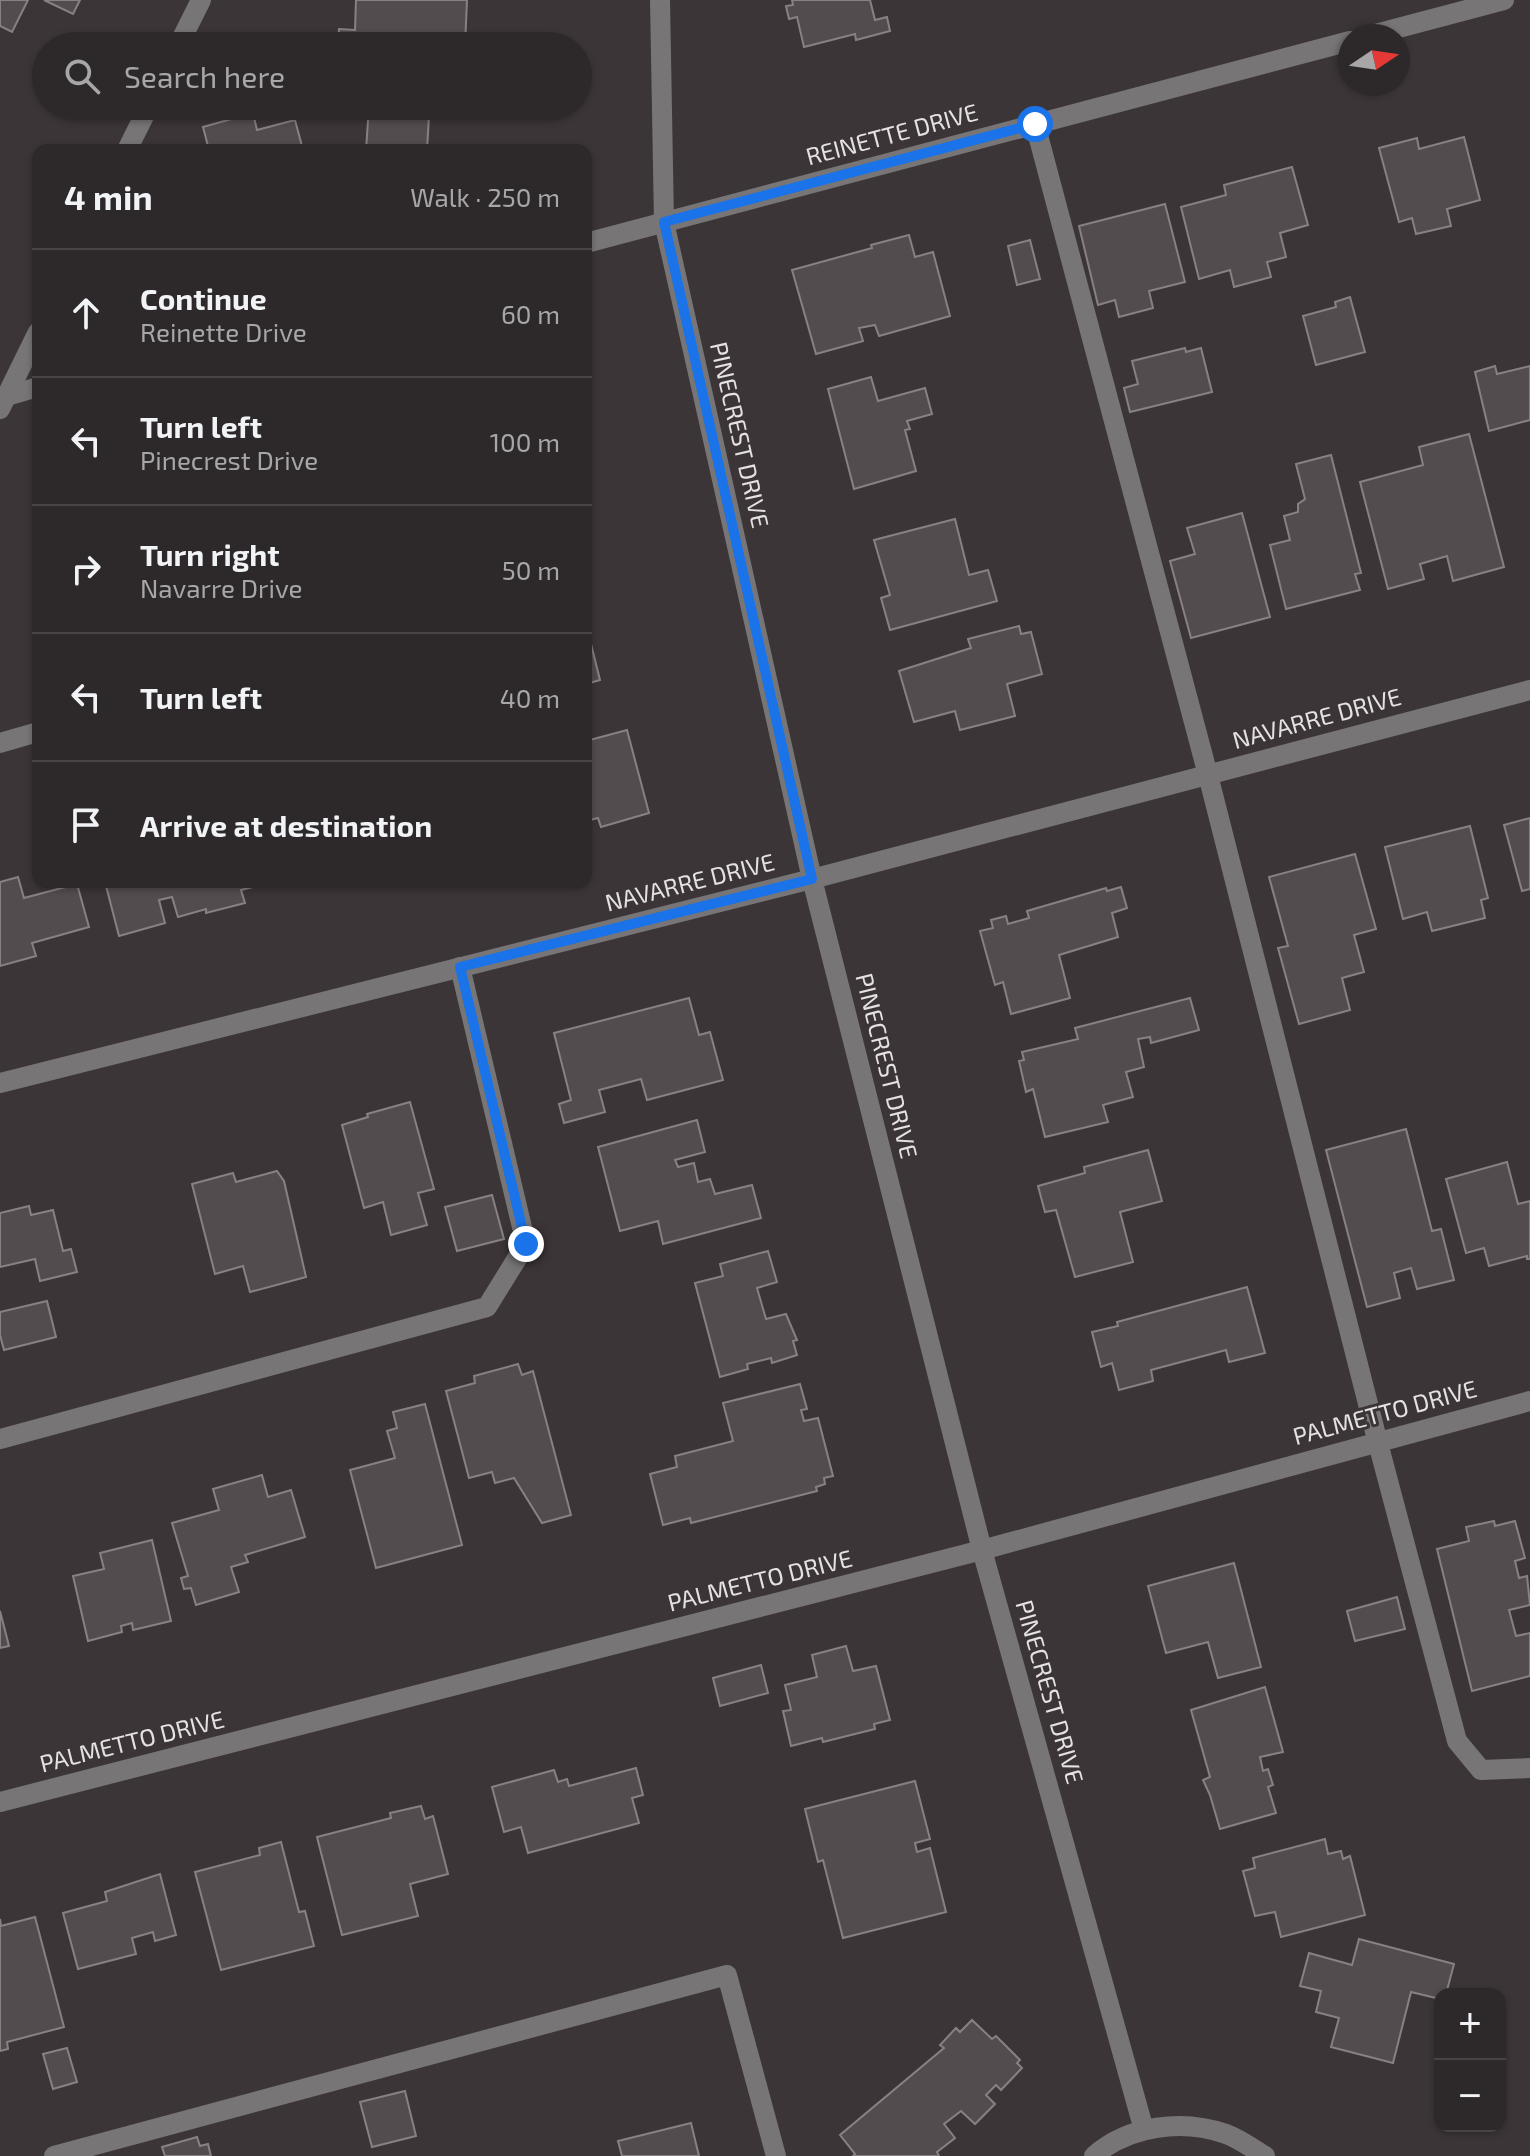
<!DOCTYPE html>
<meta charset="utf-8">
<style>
body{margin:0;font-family:"Exo 2",sans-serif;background:#353031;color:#f1f3f6}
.controls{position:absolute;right:24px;bottom:24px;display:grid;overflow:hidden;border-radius:16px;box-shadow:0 2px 6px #0004}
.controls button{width:72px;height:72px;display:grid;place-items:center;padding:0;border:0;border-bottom:2px solid #484446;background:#2d2829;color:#f1f3f6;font:40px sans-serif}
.compass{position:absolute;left:1338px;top:24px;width:72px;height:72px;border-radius:50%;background:#2d2829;box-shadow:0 2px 6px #0004;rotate:77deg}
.stop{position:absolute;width:24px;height:24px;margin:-18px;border:6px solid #1a73e8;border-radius:50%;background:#fff}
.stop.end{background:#1a73e8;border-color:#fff;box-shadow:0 2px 8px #0008}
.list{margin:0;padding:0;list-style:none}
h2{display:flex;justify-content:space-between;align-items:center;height:104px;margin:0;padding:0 32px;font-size:34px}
h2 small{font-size:26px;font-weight:400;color:#a7a6a8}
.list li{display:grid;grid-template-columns:52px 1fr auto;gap:24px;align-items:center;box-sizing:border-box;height:128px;padding:0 32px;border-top:2px solid #484446}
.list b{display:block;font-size:30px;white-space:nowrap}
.list p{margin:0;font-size:26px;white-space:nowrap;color:#a7a6a8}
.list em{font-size:26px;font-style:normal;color:#a7a6a8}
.icon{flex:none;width:44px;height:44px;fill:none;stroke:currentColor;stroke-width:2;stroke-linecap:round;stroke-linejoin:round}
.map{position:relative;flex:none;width:1530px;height:2156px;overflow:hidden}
.search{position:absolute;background:#2d2829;box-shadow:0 2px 6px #0004;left:32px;top:32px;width:560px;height:88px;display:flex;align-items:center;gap:20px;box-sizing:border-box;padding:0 28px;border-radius:44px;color:#a7a6a8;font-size:30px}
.panel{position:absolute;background:#2d2829;box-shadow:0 2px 6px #0004;left:32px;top:144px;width:560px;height:744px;border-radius:16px}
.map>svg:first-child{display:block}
</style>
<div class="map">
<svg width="1530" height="2156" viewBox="0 0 1530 2156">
<rect width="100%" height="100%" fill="#3c3537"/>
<g fill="#534c4e" stroke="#888082" stroke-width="2">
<path d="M0,0H28L12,32L0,26Z"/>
<path d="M44,0H80L73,14Z"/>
<path d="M356,0H467L465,46H338L339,29L355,30Z"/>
<path d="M792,0H870L875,20L887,17L890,31L856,40L855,34L804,47L797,17L789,19L786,6L793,5Z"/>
<path d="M369,106H462L461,117L429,116L427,150H366Z"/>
<path d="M253,113L257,130L295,120L303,150H209L203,127Z"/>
<path d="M1464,137L1480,200L1447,209L1451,226L1416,234L1412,218L1399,222L1379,148L1417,138L1419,149Z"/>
<path d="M1292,167L1308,225L1280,233L1286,257L1267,262L1271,277L1234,287L1230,270L1199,279L1181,207L1226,195L1224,185Z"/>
<path d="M1165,204L1185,282L1149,291L1153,308L1119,317L1115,300L1098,305L1079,226Z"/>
<path d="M909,235L915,257L933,252L950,316L879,336L875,325L859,328L863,341L816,354L792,270L872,248L871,245Z"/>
<path d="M1030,240L1040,279L1017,285L1008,246Z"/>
<path d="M1350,297L1365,352L1316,365L1303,316L1336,307L1335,302Z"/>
<path d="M1185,348L1186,352L1201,348L1212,392L1130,412L1124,388L1138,384L1132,361Z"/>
<path d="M1495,366L1497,374L1530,366V420L1489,431L1475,372Z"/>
<path d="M871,377L878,401L925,388L932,414L907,421L910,429L905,430L916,471L854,489L828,389Z"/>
<path d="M1469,434L1504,567L1453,581L1447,556L1420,564L1424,579L1388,589L1360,482L1423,465L1419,447Z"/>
<path d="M1331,455L1361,573L1355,574L1360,590L1286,609L1270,545L1290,540L1284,516L1298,512V504L1305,499L1296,464Z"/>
<path d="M1242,513L1270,617L1191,638L1170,561L1195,554L1187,528Z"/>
<path d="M955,519L969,575L988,570L997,601L890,630L881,598L890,595L874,540Z"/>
<path d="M1019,626L1021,634L1031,632L1042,674L1007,684L1015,716L960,730L955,711L914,722L899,671L971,648L968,639Z"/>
<path d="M587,628L600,680L586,684V629Z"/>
<path d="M627,730L649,813L601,827L598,818L586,821V741Z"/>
<path d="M1530,818V889L1522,891L1504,825Z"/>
<path d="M1470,826L1488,898L1481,900L1485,918L1432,931L1427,912L1403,919L1385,847Z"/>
<path d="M1355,854L1376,929L1354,935L1364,972L1342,978L1350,1010L1299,1024L1278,948L1288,946L1269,877Z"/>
<path d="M18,877L24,898L77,884L89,927L32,943L36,956L0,966V882Z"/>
<path d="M105,882H256L257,886L241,890L245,903L206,913V909L178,917L172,897L159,900L165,923L119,936Z"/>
<path d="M1121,887L1127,908L1112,913L1118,937L1059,955L1070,998L1011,1014L1003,982L995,985L980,931L993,928L991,920L1006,916L1008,924L1029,918L1027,911L1106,888L1107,891Z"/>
<path d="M689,998L699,1035L710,1032L723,1080L647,1100L641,1079L599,1090L605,1112L564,1123L559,1104L571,1100L554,1033Z"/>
<path d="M1190,998L1199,1030L1151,1043L1150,1037L1138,1039L1144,1067L1126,1072L1133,1097L1103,1105L1108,1122L1045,1137L1033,1089L1026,1092L1019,1061L1024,1060L1022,1052L1078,1039L1075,1028Z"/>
<path d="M410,1102L434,1189L418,1193L427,1225L391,1235L383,1202L364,1208L342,1125L368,1117L367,1114Z"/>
<path d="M697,1120L705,1152L675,1160L678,1167L694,1163L698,1182L710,1179L715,1194L752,1185L761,1218L663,1244L658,1221L620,1231L598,1147Z"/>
<path d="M1406,1129L1432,1231L1441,1229L1454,1280L1417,1289L1411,1268L1394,1273L1400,1298L1367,1307L1326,1150Z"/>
<path d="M1148,1150L1162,1201L1120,1212L1133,1262L1075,1277L1056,1210L1045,1212L1038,1186L1085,1173L1084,1167Z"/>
<path d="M1507,1162L1518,1204L1530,1201V1259H1527V1256L1489,1266L1484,1248L1466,1253L1446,1179Z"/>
<path d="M277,1171L284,1181L306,1277L250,1292L243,1266L215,1274L192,1184L233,1173L236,1182Z"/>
<path d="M492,1195L504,1239L457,1251L445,1207Z"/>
<path d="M29,1206L31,1215L53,1210L63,1251L71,1249L77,1272L40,1281L35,1259L0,1267V1213Z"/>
<path d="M768,1251L777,1282L757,1288L766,1319L786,1314L797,1340L793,1341L797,1355L772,1363L771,1358L747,1364L748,1369L720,1377L695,1283L723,1276L720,1264Z"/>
<path d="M1247,1287L1265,1353L1229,1362L1226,1350L1151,1370L1153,1381L1119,1390L1112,1363L1101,1367L1092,1332L1118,1326L1117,1322Z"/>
<path d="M47,1301L56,1337L4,1350L0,1335V1312Z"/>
<path d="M518,1364L522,1375L533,1371L571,1515L542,1523L514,1478L495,1483L492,1472L469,1478L446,1391L475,1383L474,1376Z"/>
<path d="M800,1384L807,1409L801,1410L804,1421L818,1418L833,1476L824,1478L825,1484L816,1487L817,1491L691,1523L690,1518L663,1525L650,1474L677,1467L675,1456L733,1441L723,1403Z"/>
<path d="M425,1404L462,1545L376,1568L350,1470L395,1458L387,1431L397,1428L393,1412Z"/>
<path d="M262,1475L268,1497L291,1490L305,1537L245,1555L248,1562L231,1567L239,1592L196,1605L191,1588L184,1589L181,1578L188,1576L172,1523L219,1510L213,1489Z"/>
<path d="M1494,1521L1495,1526L1515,1521L1525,1558L1515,1561L1519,1578L1527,1576L1530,1605L1509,1610L1516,1636L1530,1633V1676L1472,1691L1437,1549L1469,1541L1466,1527Z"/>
<path d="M152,1540L171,1621L133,1630L132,1623L121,1626L122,1632L88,1641L73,1576L104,1569L100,1553Z"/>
<path d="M1234,1563L1261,1667L1218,1678L1208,1642L1166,1653L1148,1586Z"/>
<path d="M1397,1597L1405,1629L1355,1641L1347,1611Z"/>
<path d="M0,1611L9,1646L0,1648Z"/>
<path d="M846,1646L853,1671L876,1666L890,1720L874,1724L875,1729L823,1742L822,1738L791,1746L783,1711L791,1710L785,1685L817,1677L812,1655Z"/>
<path d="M761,1665L768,1693L720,1706L713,1678Z"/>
<path d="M1265,1687L1283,1752L1260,1757L1263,1771L1268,1769L1273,1785L1268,1787L1276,1813L1220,1829L1210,1795L1203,1780L1210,1777L1191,1710Z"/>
<path d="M636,1768L643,1795L632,1798L639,1823L528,1853L521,1827L504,1832L492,1787L554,1770L558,1782L567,1779L569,1786Z"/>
<path d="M915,1781L930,1839L915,1843L917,1852L930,1848L946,1912L843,1938L823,1860L818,1862L805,1809Z"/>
<path d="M421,1806L425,1819L433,1816L448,1874L410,1884L418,1916L342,1935L317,1837L391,1818L390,1813Z"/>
<path d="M1325,1839L1328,1854L1341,1851L1343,1859L1350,1856L1365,1915L1281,1937L1275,1912L1255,1916L1243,1871L1255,1868L1253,1858Z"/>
<path d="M281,1842L299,1912L305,1911L314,1946L221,1970L195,1872L260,1855L259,1848Z"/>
<path d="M160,1874L176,1935L155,1941L153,1932L132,1938L136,1954L78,1969L63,1913L107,1901L105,1892Z"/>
<path d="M35,1917L64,2027L7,2042L8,2049L0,2051V1919L1,1926Z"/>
<path d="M1359,1939L1454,1964L1446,1994H1440V1999L1411,1992L1393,2063L1331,2047L1339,2018L1316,2012L1321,1991L1300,1986L1309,1953L1352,1965Z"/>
<path d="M972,2020L992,2039L996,2036L1020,2060L1017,2063L1022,2068L1001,2090L996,2085L986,2095L995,2104L975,2124L961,2111L944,2124L955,2138L937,2152L939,2156H853L855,2154L840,2135L944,2048L940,2045L956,2028L960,2032Z"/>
<path d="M67,2048L77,2082L53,2089L43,2054Z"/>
<path d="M405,2091L416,2136L372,2147L360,2102Z"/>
<path d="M691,2123L699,2156H622L618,2141Z"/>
<path d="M197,2137L200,2146L208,2144L211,2156H165L162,2147Z"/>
</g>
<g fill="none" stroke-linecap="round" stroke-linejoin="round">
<g stroke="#787576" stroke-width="20">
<path d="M660,0L664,222L812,879L982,1550L1144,2130"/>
<path d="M1368,36L1504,0"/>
<path d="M178,46L201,0"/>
<path d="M1035,124L1208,775L1378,1443L1457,1741L1481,1770L1530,1768"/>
<path d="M127,150L149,106"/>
<path d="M586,243L1350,41"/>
<path d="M7,396L38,387"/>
<path d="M0,409L38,332"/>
<path d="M0,743L38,732"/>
<path d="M0,1083L812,879L1530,690"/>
<path d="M0,1439L487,1307L526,1244L460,967"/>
<path d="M0,1802L982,1550L1530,1401"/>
<path d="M54,2156L727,1975L776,2156"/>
<path d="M1094,2156C1129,2125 1183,2119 1226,2134C1240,2139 1253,2149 1265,2156"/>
</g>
</g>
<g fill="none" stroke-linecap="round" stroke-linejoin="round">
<path stroke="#1a73e8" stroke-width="10" d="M526,1244L460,967L812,879L664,222L1035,124"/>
</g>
<g text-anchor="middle" stroke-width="6" stroke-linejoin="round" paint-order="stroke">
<g font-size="24" fill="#e6e1e2" stroke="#3c3537">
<text transform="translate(892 135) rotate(-15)" y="8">REINETTE DRIVE</text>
<text transform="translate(739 435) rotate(77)" y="8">PINECREST DRIVE</text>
<text transform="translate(1317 719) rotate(-15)" y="8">NAVARRE DRIVE</text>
<text transform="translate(690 883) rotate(-14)" y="8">NAVARRE DRIVE</text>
<text transform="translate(886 1066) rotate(76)" y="8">PINECREST DRIVE</text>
<text transform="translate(1385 1413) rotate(-15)" y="8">PALMETTO DRIVE</text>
<text transform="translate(760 1581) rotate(-14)" y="8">PALMETTO DRIVE</text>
<text transform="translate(1049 1692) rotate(74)" y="8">PINECREST DRIVE</text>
<text transform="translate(132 1742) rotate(-14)" y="8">PALMETTO DRIVE</text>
</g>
</g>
</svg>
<div class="controls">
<button>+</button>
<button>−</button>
</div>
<svg class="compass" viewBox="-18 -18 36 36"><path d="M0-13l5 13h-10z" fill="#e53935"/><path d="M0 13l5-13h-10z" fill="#a7a6a8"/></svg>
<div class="stop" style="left:1035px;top:124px"></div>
<div class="stop end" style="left:526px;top:1244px"></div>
<div class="search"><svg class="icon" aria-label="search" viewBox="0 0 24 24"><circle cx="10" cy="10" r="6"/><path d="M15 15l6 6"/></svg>Search here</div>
<section class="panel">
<h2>4 min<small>Walk · 250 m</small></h2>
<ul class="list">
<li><svg class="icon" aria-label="ahead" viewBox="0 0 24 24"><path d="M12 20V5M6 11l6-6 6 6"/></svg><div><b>Continue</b><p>Reinette Drive</p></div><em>60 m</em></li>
<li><svg class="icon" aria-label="left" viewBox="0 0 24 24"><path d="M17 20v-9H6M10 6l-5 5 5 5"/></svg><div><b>Turn left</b><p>Pinecrest Drive</p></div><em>100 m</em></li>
<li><svg class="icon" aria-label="right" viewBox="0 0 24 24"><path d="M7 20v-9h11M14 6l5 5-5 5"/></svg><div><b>Turn right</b><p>Navarre Drive</p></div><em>50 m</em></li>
<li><svg class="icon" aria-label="left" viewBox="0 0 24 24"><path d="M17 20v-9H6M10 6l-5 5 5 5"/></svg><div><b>Turn left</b></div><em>40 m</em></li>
<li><svg class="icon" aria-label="arrive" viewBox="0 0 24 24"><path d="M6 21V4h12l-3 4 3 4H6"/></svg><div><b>Arrive at destination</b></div></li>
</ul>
</section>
</div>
